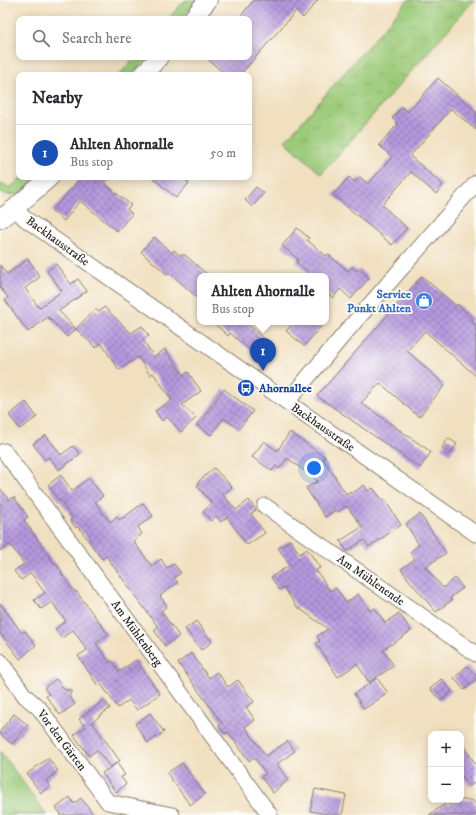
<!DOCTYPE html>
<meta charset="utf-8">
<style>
body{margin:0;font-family:"IM FELL DW Pica",serif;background:#f2f2f3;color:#2b2b33}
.controls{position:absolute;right:12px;bottom:12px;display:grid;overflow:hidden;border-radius:8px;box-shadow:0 2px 10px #0003}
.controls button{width:36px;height:36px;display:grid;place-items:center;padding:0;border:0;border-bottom:1px solid #e1e1e2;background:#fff;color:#2b2b33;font:20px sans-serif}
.you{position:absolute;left:314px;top:468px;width:14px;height:14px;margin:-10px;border:3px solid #fff;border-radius:50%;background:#1a73e8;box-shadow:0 0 0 6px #1a73e833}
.badge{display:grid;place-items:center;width:26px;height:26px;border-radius:50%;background:#0f766e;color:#fff;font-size:13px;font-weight:700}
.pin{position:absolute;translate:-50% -33px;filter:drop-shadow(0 1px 2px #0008)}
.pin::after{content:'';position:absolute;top:21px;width:14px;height:12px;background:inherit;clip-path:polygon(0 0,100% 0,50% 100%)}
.popup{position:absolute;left:197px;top:273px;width:132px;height:52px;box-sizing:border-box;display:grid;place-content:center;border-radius:8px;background:#fff;filter:drop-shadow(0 1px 3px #0005);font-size:13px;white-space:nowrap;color:#7c7c81}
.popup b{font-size:15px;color:#2b2b33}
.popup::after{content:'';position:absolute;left:50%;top:100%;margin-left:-8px;border:8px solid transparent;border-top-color:#fff}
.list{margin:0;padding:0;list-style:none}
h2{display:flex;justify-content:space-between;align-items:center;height:52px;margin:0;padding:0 16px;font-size:17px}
h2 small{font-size:13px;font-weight:400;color:#7c7c81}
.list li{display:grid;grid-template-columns:26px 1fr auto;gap:12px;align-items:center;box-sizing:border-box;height:56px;padding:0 16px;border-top:1px solid #e1e1e2}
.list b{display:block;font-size:15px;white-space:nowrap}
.list p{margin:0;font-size:13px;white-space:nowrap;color:#7c7c81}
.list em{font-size:13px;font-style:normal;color:#7c7c81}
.icon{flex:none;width:22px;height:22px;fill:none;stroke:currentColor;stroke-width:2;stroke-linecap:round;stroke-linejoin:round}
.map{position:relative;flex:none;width:476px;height:815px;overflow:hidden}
.search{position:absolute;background:#fff;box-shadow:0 2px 10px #0003;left:16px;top:16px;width:236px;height:44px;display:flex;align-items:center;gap:10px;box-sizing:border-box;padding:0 14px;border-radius:8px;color:#7c7c81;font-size:15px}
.panel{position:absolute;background:#fff;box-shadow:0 2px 10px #0003;left:16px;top:72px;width:236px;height:108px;border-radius:8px}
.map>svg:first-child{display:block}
</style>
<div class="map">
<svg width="476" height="815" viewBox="0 0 476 815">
<defs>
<pattern id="grass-tufts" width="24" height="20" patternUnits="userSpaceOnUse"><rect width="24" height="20" fill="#9bca78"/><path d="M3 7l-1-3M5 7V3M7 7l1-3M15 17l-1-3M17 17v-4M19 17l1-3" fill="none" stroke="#85ad67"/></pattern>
<pattern id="park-dots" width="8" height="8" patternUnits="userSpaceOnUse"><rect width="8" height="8" fill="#9bca78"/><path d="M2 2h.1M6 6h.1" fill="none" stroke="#85ad67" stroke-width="1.8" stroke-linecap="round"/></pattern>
<pattern id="building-cross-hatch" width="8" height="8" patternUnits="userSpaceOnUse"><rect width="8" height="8" fill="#b599de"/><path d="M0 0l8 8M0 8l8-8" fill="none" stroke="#927cb3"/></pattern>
</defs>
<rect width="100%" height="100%" fill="#fdfcf7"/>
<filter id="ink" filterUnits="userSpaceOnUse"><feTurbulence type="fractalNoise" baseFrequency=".025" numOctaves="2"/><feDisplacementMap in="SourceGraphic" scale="8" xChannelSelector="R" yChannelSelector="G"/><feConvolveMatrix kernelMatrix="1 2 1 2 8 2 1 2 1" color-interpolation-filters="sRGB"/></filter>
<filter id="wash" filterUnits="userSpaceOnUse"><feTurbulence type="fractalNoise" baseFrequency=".012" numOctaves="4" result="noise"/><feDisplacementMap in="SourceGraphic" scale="16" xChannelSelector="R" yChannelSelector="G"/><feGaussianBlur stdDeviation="0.9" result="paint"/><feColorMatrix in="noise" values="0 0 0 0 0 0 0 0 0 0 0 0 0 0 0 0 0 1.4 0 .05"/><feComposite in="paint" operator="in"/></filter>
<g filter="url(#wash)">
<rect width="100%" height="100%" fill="#f1e0c0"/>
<g fill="url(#grass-tufts)" stroke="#5c734a">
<path d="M185,0H198L181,19H168Z"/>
<path d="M408,0H474L321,174L285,141Z"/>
<path d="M135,57H148L132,75H119Z"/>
<path d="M22,177H38L20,194L7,195L0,191V182L10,188Z"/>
</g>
<path fill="url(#park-dots)" stroke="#5c734a" d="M0,751L47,815H0Z"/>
<g id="blocks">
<g fill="url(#building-cross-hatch)">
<path d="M254,0H318L303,18L296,11L240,75H226L205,57H249V19H238Z"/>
<path d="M438,78L476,112V130L451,109L410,156L443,185L436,194L411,172L382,205L407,228L392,245L333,195L349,177L355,182L360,177L368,184L392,157L379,145L398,124L392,118L402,107L408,112Z"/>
<path d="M81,177H111L105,184L131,205L127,209L132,214L117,231L80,201L64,221L52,211Z"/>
<path d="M152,177H182L189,183L176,198Z"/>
<path d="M256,187L264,193L252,207L245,200Z"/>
<path d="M297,228L309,238L307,240L326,256L328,254L348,271L352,267L357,271L359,269L369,278L351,299L340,289L333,298L326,292V276H312L296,262L298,259L282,246Z"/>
<path d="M154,237L172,253L174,250L179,255H185L209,276H200V300L170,273L168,275L141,252Z"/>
<path d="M28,259L40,277L25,288L39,308L62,291L47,271L56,264L71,284L78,279L87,291L59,311L76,329L67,337L48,317L28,332L5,300L8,298L0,287V265L7,274Z"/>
<path d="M422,276L456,306L457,304L473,319L471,321L476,325V376L425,331L407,351L445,385L419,417L380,383L361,403L431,452L420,468L317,396Z"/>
<path d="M104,307L131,333L142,326L149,336L143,340L154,357L165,349L183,375L188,372L201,391L182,405L196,418L181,432L167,417L162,421L155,411L172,400L153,373L150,375L138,357L119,370L101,343L96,348L76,329L95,309L99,312Z"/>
<path d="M213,322H245L270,344L259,358L230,333L228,336Z"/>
<path d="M294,322H325L304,346L286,331Z"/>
<path d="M224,389L253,411L239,429L224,418L211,435L197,425Z"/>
<path d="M26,402L37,417L20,429L9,415Z"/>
<path d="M290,432L325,457L323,459L346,494L350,492L351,494L364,485L368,491L373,488L383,501L385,500L401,525L369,547L364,540L347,551L340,541L362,527L347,506L337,512L336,510L325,517L306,488L318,481L287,458L279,469L276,466L272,471L252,457L264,441L277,451Z"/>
<path d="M46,435L61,455L73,446L80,454L59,470L49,457L45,460L33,444Z"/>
<path d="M448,438L457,444L450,454L442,448Z"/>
<path d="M214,468L232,487L223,495L236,510L249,500L256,510L251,514L265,533L247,545L227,517L221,522L216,516L211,521L203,512L212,503L197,486L199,484L198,482Z"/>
<path d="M61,475L72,491L89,478L103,496L95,502L110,522L117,516L119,520L123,517V518L143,503L153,516L138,527L142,534L133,541L152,566L161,559L167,568L174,564L181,573L174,578L178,582L160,596L167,606L161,611L179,636L165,646L154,630L158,627L106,556L102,559L81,530L78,527L76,528L70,520L72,518L60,500L59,501L48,485Z"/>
<path d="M0,488L9,500L14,497L28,517L24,520L54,563L55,562L62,572L61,573L75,592L76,591L108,634L96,643L110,663L112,661L119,672L136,660L160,694L137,710L129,700L118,708L101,684L98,686L78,656L87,650L73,630L62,638L55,629L66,621L58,611L52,602L41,609L34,600L45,593L37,582L31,573L21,580L14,571L24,564L10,544L0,551Z"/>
<path d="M420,514L446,553L425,567L443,588L455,578L463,588L450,598L452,600L436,612L409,580L401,569L415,559L410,552L419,545L406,524Z"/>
<path d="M290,540L300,554L307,549L320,568L316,570L330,591L336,588L346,603L358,594L370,611L375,608L385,623L399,613L411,631L383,650L394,666L369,682L357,664L338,677L316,643L320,641L317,636L328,629L296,606L284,587L279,590L271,577L290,565L278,548Z"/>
<path d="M0,603L22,633L25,631L36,645L20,659L0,633Z"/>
<path d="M196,621L212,642L201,650L185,629Z"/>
<path d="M191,653L209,678L217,672L228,687L238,680L254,702L246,707L255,720L245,727L266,756L288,741L295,751L277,764L288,780L273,793L261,777L266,774L254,757L249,761L228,732L225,734L219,726L222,723L178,663Z"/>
<path d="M467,666L476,676V680L464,690L454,678Z"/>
<path d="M377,678L388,693L364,709L354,694Z"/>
<path d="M56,679L65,690H72L69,696L75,704L60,715L46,696L49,694L44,688Z"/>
<path d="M441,679L452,691L441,701L430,689Z"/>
<path d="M104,700L110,708L90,724L92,722L120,761L110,767L97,750L89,756L74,735L85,727L79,719Z"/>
<path d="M150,713L164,732L148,743L135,724Z"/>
<path d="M14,714L28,725L12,744L0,734V731Z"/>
<path d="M461,742L476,765V782L469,786L461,774Z"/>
<path d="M48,758L58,771L46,780L50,786L41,793L27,774Z"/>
<path d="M117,763L125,775L121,777L126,784L116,792L102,773Z"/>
<path d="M182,763L205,794L190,805L167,773Z"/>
<path d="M315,789L346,795L342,815H332L310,811Z"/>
<path d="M70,797L74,804L81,798L94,815H60L61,814L56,808Z"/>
<path d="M456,800H472L476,805V815H429L448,802L449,805Z"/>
</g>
</g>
</g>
<g filter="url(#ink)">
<use href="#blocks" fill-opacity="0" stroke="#867e6e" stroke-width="1"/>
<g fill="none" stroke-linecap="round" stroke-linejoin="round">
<defs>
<g id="minor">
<path d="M15,208L24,218L476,534"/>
<path d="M287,402L352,325L476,183"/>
<path d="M4,451L270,815"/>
<path d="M265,506L476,654"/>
<path d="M0,661L25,696L39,708L108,802L172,815"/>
</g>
<g id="tertiary">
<path d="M192,19L208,0"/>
<path d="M143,75L159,57"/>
<path d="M0,219L15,208L50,177"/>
</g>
</defs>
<use href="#minor" stroke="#867e6e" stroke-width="17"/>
<use href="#tertiary" stroke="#867e6e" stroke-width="20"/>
<use href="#minor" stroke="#fff" stroke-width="15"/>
<use href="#tertiary" stroke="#fff" stroke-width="18"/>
</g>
</g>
<defs>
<symbol id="shop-disc" viewBox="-11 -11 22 22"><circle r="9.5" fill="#3f7fe0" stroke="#fdfcf7"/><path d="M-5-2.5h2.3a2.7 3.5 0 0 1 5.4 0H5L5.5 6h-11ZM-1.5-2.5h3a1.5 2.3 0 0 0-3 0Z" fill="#fff"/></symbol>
<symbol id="bus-disc" viewBox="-11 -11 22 22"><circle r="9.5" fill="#1a4fb4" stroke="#fdfcf7"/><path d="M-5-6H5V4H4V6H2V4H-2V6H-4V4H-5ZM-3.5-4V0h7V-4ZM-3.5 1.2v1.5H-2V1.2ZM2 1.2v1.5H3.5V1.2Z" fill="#fff"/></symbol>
</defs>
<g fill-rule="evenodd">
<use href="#shop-disc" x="414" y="291" width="20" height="20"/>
<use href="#bus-disc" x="236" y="378" width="20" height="20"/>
</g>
<g text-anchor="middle" stroke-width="3.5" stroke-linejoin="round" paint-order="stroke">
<g font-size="12" fill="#1c1c1c" stroke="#fdfcf7">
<text transform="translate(58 241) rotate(36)" y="4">Backhausstraße</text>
<text transform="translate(323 427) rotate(35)" y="4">Backhausstraße</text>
<text transform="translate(371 580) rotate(35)" y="4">Am Mühlenende</text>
<text transform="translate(137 633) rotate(54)" y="4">Am Mühlenberg</text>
<text transform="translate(62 740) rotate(53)" y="4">Vor den Gärten</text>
</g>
<g font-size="12" font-weight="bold" fill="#366cbe" stroke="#fdfcf7" text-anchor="end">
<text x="411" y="298">Service<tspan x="411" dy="14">Punkt Ahlten</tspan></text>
</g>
<g font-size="12" font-weight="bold" fill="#164399" stroke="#fdfcf7" text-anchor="start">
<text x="259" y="392">Ahornallee</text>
</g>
</g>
</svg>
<div class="controls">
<button>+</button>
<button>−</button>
</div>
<div class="you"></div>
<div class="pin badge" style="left:263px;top:371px;background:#1a4fb4">1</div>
<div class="popup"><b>Ahlten Ahornalle</b>Bus stop</div>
<div class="search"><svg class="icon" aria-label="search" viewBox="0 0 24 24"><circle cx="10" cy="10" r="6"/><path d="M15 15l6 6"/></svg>Search here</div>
<section class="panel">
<h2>Nearby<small></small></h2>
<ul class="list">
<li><span class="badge" style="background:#1a4fb4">1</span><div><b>Ahlten Ahornalle</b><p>Bus stop</p></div><em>50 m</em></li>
</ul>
</section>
</div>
